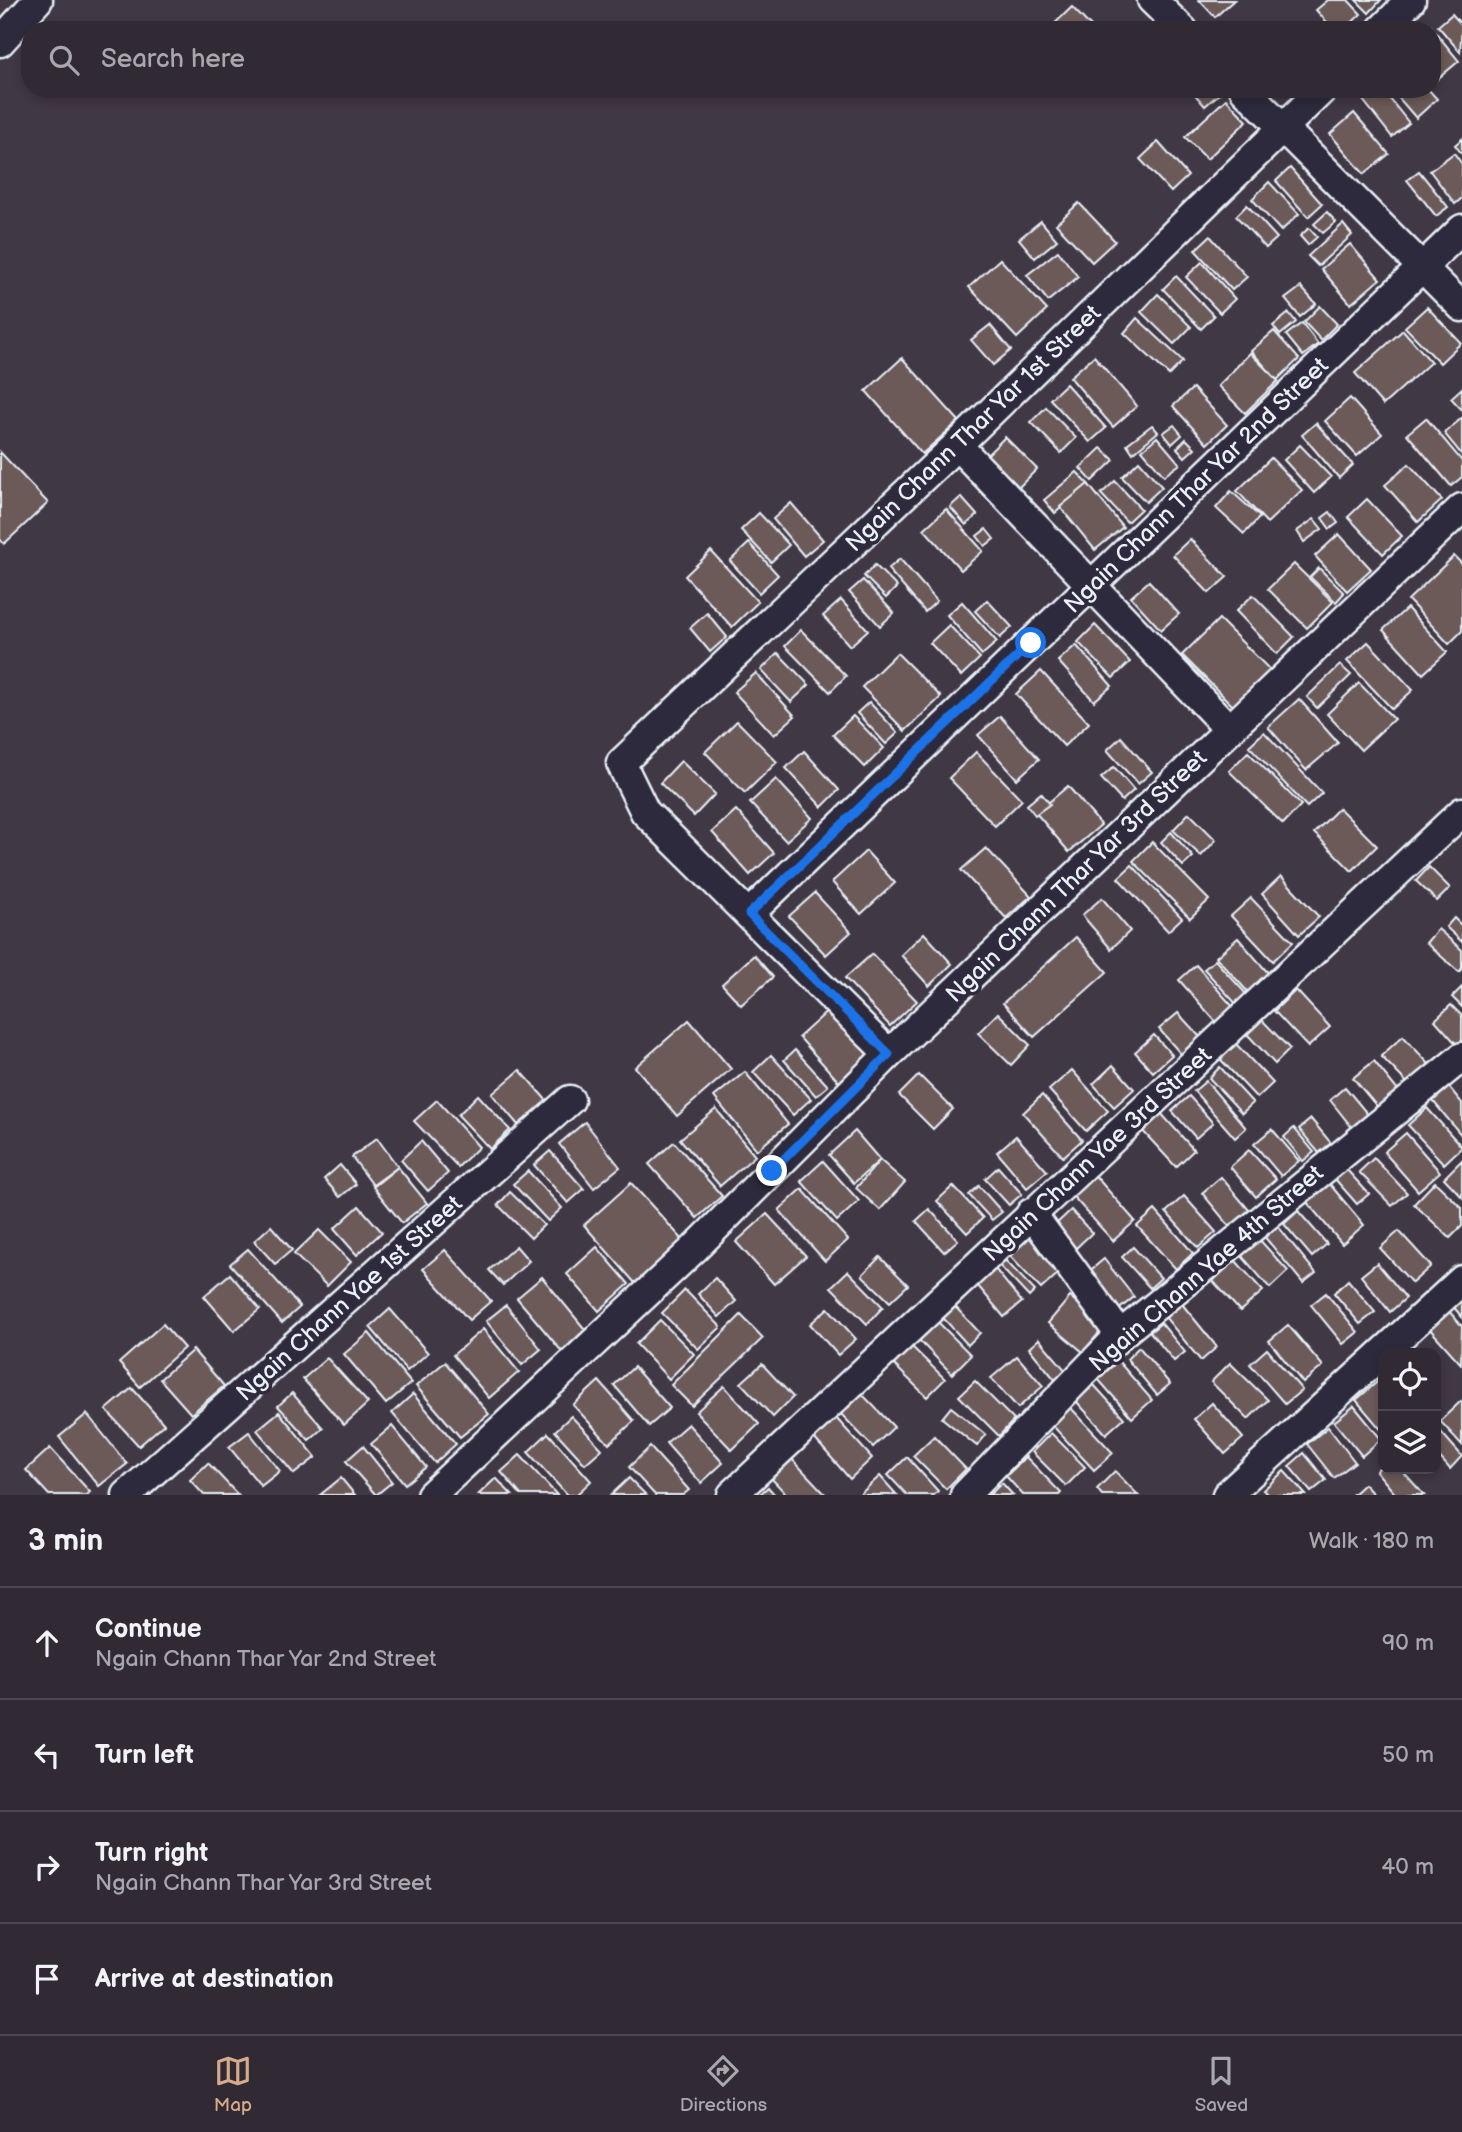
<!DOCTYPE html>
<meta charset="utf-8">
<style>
body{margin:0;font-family:"Balsamiq Sans",sans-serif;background:#3d3640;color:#f1f3f6}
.controls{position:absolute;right:21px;bottom:21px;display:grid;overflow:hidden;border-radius:14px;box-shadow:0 4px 10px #0003}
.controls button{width:63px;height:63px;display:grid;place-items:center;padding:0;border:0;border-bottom:2px solid #4c464f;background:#312a34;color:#f1f3f6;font:35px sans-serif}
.stop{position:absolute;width:21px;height:21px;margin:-16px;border:5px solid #1a73e8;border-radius:50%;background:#fff}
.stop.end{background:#1a73e8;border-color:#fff;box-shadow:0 2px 7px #0008}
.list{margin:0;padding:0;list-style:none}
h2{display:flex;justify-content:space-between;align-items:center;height:91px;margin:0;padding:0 28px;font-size:30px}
h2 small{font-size:23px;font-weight:400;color:#a8a7ac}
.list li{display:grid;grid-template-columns:46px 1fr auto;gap:21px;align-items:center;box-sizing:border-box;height:112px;padding:0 28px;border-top:2px solid #4c464f}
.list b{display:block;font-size:26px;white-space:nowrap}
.list p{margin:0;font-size:23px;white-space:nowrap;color:#a8a7ac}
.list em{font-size:23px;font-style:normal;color:#a8a7ac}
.icon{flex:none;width:38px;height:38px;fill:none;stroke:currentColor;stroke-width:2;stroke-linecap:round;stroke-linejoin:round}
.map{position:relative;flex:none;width:1462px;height:1495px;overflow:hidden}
.search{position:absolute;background:#312a34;box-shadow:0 4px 10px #0003;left:21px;right:21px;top:21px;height:77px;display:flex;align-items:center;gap:18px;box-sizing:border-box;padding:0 24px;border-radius:28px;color:#a8a7ac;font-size:26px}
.sheet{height:539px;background:#312a34}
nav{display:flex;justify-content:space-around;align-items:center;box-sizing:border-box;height:98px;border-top:2px solid #4c464f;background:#312a34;font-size:19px;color:#a8a7ac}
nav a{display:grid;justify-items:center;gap:4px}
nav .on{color:#d6ab8b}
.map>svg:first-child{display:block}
</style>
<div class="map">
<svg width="1462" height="1495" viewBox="0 0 1462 1495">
<rect width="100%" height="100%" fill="#413845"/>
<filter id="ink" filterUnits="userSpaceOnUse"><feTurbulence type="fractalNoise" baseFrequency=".0143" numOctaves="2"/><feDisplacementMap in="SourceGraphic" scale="14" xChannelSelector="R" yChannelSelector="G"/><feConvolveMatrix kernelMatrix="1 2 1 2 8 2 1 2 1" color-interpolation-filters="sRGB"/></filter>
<g filter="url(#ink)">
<g fill="#6c5a59" stroke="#e8f1f8" stroke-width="2">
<path d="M1199,0H1234L1215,17Z"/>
<path d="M1328,0H1348L1361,14L1344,30H1334L1316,10Z"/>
<path d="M1356,0H1381L1369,13Z"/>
<path d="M1072,7L1094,30H1048Z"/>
<path d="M1452,14L1462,25L1460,52L1438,26Z"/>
<path d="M1428,23L1459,61L1435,81L1432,77V30H1420Z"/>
<path d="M1190,89H1217L1220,93L1205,106Z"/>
<path d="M1366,89H1382L1409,123L1392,137L1359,95Z"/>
<path d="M1391,89H1428L1437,99L1416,118Z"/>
<path d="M1226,99L1247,121L1207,159L1185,137Z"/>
<path d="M1354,113L1389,154L1364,174L1330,134Z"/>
<path d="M1462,139V154L1455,145Z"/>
<path d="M1158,142L1188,176L1171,192L1140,159Z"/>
<path d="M1454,153L1462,164V198L1455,204L1430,171Z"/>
<path d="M1290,168L1322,204L1308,217L1276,181Z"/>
<path d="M1419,171L1448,207L1436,216L1407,180Z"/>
<path d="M1269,182L1299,214L1281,231L1252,199Z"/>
<path d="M1079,203L1115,241L1092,262L1056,224Z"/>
<path d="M1247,205L1277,238L1266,248L1236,216Z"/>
<path d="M1327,212L1336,222L1323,233L1314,224Z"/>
<path d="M1041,221L1057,240L1035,258L1019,239Z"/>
<path d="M1343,224L1352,235L1318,266L1308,256Z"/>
<path d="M1309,228L1317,237L1308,245L1300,236Z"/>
<path d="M1210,236L1247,277L1232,290L1195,250Z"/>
<path d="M1350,244L1380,279L1351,304L1321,269Z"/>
<path d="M1058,251L1078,277L1048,301L1027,275Z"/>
<path d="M1000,259L1047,310L1017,338L969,287Z"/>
<path d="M1202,262L1235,299L1220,313L1186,277Z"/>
<path d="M1176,276L1214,316L1201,329L1163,289Z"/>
<path d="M1301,287L1316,304L1300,317L1285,299Z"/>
<path d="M1158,294L1191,327L1174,344L1141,312Z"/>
<path d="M1320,306L1337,324L1321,340L1304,322Z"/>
<path d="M1427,307L1461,343L1440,363L1405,327Z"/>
<path d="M1289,313L1296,322L1280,335L1273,326Z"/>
<path d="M1137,318L1183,361L1169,375L1124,333Z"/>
<path d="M1302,323L1318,344L1303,356L1286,335Z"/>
<path d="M990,325L1011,350L993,365L971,340Z"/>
<path d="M1403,330L1431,362L1383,405L1355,373Z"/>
<path d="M1274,331L1299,359L1277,380L1251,351Z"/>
<path d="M1250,353L1278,381L1245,413L1218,386Z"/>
<path d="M1094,356L1137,406L1113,427L1070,377Z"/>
<path d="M902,358L959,421L922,454L866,391Z"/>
<path d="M1066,384L1106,428L1090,442L1050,399Z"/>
<path d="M1193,388L1227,425L1207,444L1173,406Z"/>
<path d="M1462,388V410L1451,398Z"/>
<path d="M1350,398L1382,434L1357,456L1325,421Z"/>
<path d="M1046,407L1076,438L1061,453L1031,422Z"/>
<path d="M1426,418L1462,461V477L1451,486L1407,434Z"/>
<path d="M1462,418V455L1444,433Z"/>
<path d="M1316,423L1353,465L1339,478L1302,435Z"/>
<path d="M1152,425L1158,432L1133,453L1127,444Z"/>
<path d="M1174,425L1182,435L1172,444L1163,433Z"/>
<path d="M1005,437L1037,469L1019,487L987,455Z"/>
<path d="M1157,437L1180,464L1164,476L1142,450Z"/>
<path d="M1186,439L1195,448L1185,457L1177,448Z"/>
<path d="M1300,445L1331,477L1314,493L1284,460Z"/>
<path d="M1101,448L1114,460L1092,481L1080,468Z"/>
<path d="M0,452L48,503L4,544L0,539Z"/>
<path d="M1271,458L1302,490L1267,523L1237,491Z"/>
<path d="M1139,461L1162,487L1146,502L1122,477Z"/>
<path d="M1409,464L1442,500L1418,522L1385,485Z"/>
<path d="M1077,472L1089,485L1055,513L1044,500Z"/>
<path d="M1115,481L1141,509L1127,522L1101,494Z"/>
<path d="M1088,484L1123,527L1095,550L1060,507Z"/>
<path d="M1231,491L1260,517L1244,534L1216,508Z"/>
<path d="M961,497L977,515L966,525L950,507Z"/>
<path d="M1367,499L1402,536L1383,554L1348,517Z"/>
<path d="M791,503L823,540L804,556L773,519Z"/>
<path d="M946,509L983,551L961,570L924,529Z"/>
<path d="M1330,512L1338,523L1330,529L1322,518Z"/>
<path d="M759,513L789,545L771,562L741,530Z"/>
<path d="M1314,519L1322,529L1304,542L1297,531Z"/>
<path d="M986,529L994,539L985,546L977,536Z"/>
<path d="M1339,534L1371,569L1347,591L1315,556Z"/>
<path d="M1190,539L1227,577L1209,593L1173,555Z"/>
<path d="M749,543L778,575L759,593L730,561Z"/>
<path d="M711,551L758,602L732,627L685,576Z"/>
<path d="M1454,556L1462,564V631L1449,644L1408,600Z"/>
<path d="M900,559L937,601L925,612L888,569Z"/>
<path d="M1294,564L1333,602L1307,628L1268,589Z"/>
<path d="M875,565L897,587L886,598L864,576Z"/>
<path d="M1319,568L1344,593L1336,602L1310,577Z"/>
<path d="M863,580L894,613L880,626L849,592Z"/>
<path d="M1149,581L1179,614L1161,630L1131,597Z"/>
<path d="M1253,595L1294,637L1277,654L1236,611Z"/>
<path d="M841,600L868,630L850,646L823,616Z"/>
<path d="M987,600L1012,627L1000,638L975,611Z"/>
<path d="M962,602L997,642L982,655L947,615Z"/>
<path d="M1407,608L1447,652L1423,674L1383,630Z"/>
<path d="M707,613L727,637L710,652L690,628Z"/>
<path d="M1219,619L1270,670L1233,706L1182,655Z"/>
<path d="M949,625L980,658L961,676L930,643Z"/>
<path d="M1095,625L1130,662L1113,678L1078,642Z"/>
<path d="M801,630L846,676L830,692L785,646Z"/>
<path d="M1368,642L1413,690L1392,709L1347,661Z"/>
<path d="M1076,645L1112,686L1094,701L1058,661Z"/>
<path d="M778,653L809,685L791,702L761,670Z"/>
<path d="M897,653L941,697L905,731L862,687Z"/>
<path d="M1340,665L1351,675L1317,708L1307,697Z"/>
<path d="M1041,671L1089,723L1064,746L1016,694Z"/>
<path d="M756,673L795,716L774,735L734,692Z"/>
<path d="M1359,683L1394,719L1361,750L1327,714Z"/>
<path d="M1299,699L1338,743L1306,770L1268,727Z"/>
<path d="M869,702L898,733L886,744L857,713Z"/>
<path d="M853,716L884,748L865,767L833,735Z"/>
<path d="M1000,716L1039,759L1017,779L978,735Z"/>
<path d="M737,721L777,762L745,793L705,752Z"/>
<path d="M1264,732L1322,793L1307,807L1249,746Z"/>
<path d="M1121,737L1152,772L1138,784L1107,750Z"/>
<path d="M804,751L839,790L822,807L786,768Z"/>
<path d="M976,752L1022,800L995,826L949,778Z"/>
<path d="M1248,752L1301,805L1283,824L1229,771Z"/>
<path d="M681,761L715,794L694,816L660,783Z"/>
<path d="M1114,767L1134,790L1122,801L1101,778Z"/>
<path d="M776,779L812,818L786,841L750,803Z"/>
<path d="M1068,786L1101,825L1069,852L1036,813Z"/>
<path d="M1041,793L1050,804L1035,815L1027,805Z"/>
<path d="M1339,808L1377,846L1352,871L1314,833Z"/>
<path d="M736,810L774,853L750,875L712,832Z"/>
<path d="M1189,813L1216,840L1201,856L1173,830Z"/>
<path d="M1171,832L1193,857L1183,866L1161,842Z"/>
<path d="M1152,842L1209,900L1190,918L1133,861Z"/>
<path d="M986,848L1031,896L1006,918L961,870Z"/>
<path d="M866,851L895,883L861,914L832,882Z"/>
<path d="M1132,865L1182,918L1168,931L1118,878Z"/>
<path d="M1429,867L1450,888L1437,901L1416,881Z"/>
<path d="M1281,876L1319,917L1299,935L1262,894Z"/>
<path d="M815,893L851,932L826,955L789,916Z"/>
<path d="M1102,898L1130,931L1111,949L1082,915Z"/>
<path d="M1251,898L1293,942L1273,961L1231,916Z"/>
<path d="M1454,918L1462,926V942L1446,927Z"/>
<path d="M1438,929L1462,950V968L1459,972L1426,943Z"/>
<path d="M924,933L952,964L929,986L901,955Z"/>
<path d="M1076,937L1107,972L1034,1037L1003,1003Z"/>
<path d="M1238,938L1269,974L1248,992L1216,957Z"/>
<path d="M872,954L917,1001L890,1026L845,978Z"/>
<path d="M754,955L773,977L741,1005L722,984Z"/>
<path d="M1215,960L1249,997L1239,1007L1204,969Z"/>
<path d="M1196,965L1234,1008L1217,1023L1179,980Z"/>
<path d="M1462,987V1007L1452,997Z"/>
<path d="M1296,990L1330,1027L1308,1047L1274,1011Z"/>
<path d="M1451,1005L1462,1016V1044L1459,1047L1435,1020Z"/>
<path d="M830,1009L871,1054L839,1082L799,1037Z"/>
<path d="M998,1013L1030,1045L1011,1065L978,1033Z"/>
<path d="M1178,1013L1200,1037L1181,1054L1159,1029Z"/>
<path d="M689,1020L731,1069L677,1116L635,1067Z"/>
<path d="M1262,1020L1290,1049L1275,1064L1247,1034Z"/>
<path d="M1154,1035L1172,1055L1153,1072L1135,1052Z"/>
<path d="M1403,1036L1429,1064L1408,1084L1381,1056Z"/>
<path d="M1236,1044L1273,1083L1257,1098L1220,1059Z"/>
<path d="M795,1050L828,1086L816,1096L784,1060Z"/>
<path d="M771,1055L811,1099L793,1115L753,1072Z"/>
<path d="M1374,1061L1399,1092L1379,1109L1353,1078Z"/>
<path d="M1113,1065L1134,1089L1114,1107L1093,1084Z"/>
<path d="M1220,1067L1253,1103L1242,1113L1209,1078Z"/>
<path d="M520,1070L547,1101L518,1125L492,1094Z"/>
<path d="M1072,1070L1108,1111L1086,1131L1049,1090Z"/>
<path d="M745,1072L788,1124L757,1150L714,1097Z"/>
<path d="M919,1075L953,1109L933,1129L899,1095Z"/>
<path d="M1206,1081L1246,1128L1235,1138L1194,1091Z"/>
<path d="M1345,1087L1370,1117L1354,1130L1330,1100Z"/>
<path d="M1449,1087L1462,1103V1136L1433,1101Z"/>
<path d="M478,1095L510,1130L490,1149L458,1115Z"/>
<path d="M1042,1095L1082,1140L1063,1157L1023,1113Z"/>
<path d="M1189,1096L1213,1123L1196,1138L1172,1111Z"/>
<path d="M437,1100L479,1147L458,1167L414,1121Z"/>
<path d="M1427,1108L1462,1147L1444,1164L1408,1125Z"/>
<path d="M716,1109L755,1156L720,1186L680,1139Z"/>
<path d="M1159,1111L1194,1150L1176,1167L1140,1128Z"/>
<path d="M1311,1119L1331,1143L1319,1153L1299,1129Z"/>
<path d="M585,1122L620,1167L594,1188L559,1144Z"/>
<path d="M1294,1128L1314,1152L1303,1161L1284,1137Z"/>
<path d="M1272,1129L1299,1161L1281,1176L1254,1144Z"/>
<path d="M855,1131L880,1160L854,1183L829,1155Z"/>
<path d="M1406,1133L1440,1172L1418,1191L1384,1152Z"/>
<path d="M1016,1136L1047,1171L1027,1188L997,1152Z"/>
<path d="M377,1138L398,1167L373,1185L352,1157Z"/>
<path d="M421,1141L448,1173L428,1191L401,1160Z"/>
<path d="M674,1142L722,1196L697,1218L649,1164Z"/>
<path d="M1249,1150L1276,1179L1256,1197L1230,1167Z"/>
<path d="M550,1151L584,1189L568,1203L534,1165Z"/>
<path d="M1374,1158L1407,1193L1392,1206L1359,1172Z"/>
<path d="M880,1160L905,1182L880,1210L856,1188Z"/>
<path d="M1462,1160V1197L1444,1178Z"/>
<path d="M823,1161L859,1201L837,1221L801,1181Z"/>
<path d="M340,1165L356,1184L340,1197L324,1179Z"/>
<path d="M398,1167L427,1203L402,1223L373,1187Z"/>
<path d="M998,1167L1022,1194L1009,1205L985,1179Z"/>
<path d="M1346,1169L1369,1194L1357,1204L1335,1179Z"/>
<path d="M528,1171L562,1208L548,1221L513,1184Z"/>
<path d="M1092,1172L1135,1221L1113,1241L1069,1192Z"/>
<path d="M1221,1177L1249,1210L1230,1227L1202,1193Z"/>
<path d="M1328,1182L1364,1225L1342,1244L1306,1201Z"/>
<path d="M1435,1182L1462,1208V1226L1450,1238L1414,1204Z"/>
<path d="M631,1183L683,1240L635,1283L584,1225Z"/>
<path d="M953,1186L983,1218L967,1233L937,1201Z"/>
<path d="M979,1186L1002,1212L992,1220L969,1195Z"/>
<path d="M802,1189L848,1240L825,1261L779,1210Z"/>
<path d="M510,1192L544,1225L531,1238L498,1205Z"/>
<path d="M1184,1196L1216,1232L1198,1248L1166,1212Z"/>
<path d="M359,1206L382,1232L357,1255L334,1229Z"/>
<path d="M929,1209L958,1240L944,1252L916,1221Z"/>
<path d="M1071,1210L1092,1233L1075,1249L1054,1226Z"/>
<path d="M1155,1210L1193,1253L1176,1269L1137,1226Z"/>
<path d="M1298,1211L1327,1244L1312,1257L1284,1224Z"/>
<path d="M767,1214L806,1256L774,1284L736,1242Z"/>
<path d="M1276,1224L1316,1273L1303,1283L1263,1235Z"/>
<path d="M271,1226L292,1250L275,1264L254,1241Z"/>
<path d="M319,1230L351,1262L327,1286L294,1254Z"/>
<path d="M1399,1231L1431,1266L1412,1283L1380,1248Z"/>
<path d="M1027,1233L1061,1271L1041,1289L1006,1252Z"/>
<path d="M1258,1238L1288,1271L1270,1288L1240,1254Z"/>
<path d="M516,1246L529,1261L503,1285L489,1270Z"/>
<path d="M597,1247L629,1284L599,1311L567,1274Z"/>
<path d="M1133,1247L1161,1278L1150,1288L1122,1257Z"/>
<path d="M248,1249L300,1307L282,1323L230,1264Z"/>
<path d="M445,1250L491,1301L469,1320L423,1269Z"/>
<path d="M880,1257L908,1285L890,1302L862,1275Z"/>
<path d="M1002,1257L1035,1291L1029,1297L996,1262Z"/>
<path d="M1104,1259L1134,1297L1117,1311L1086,1274Z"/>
<path d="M1235,1260L1263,1291L1240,1311L1213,1281Z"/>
<path d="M1377,1263L1406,1298L1390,1312L1361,1276Z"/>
<path d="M991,1264L1022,1302L1004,1317L973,1280Z"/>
<path d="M848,1271L883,1307L867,1324L831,1287Z"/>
<path d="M230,1274L260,1309L234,1331L204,1296Z"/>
<path d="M542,1277L588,1333L564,1354L517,1298Z"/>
<path d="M715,1278L736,1301L719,1317L698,1294Z"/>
<path d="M1348,1280L1375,1312L1360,1324L1334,1293Z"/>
<path d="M685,1290L721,1327L698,1349L662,1313Z"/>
<path d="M1326,1293L1358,1332L1343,1344L1311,1305Z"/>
<path d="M1462,1294V1317L1451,1304Z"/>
<path d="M1070,1297L1105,1326L1083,1352L1048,1323Z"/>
<path d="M947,1298L980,1333L968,1345L935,1309Z"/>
<path d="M1182,1304L1217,1347L1201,1361L1165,1317Z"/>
<path d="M506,1305L541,1349L522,1365L486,1321Z"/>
<path d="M828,1308L856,1339L838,1355L810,1324Z"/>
<path d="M390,1309L428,1353L407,1371L370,1327Z"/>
<path d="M1448,1310L1462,1326L1461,1364L1428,1327Z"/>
<path d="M741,1315L763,1338L692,1406L671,1385Z"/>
<path d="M932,1316L971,1355L952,1374L913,1334Z"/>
<path d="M660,1320L694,1354L669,1379L636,1344Z"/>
<path d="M1161,1323L1185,1352L1174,1361L1150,1332Z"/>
<path d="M163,1324L184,1348L140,1387L119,1363Z"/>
<path d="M1288,1325L1323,1366L1303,1383L1269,1341Z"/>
<path d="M483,1329L519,1372L489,1398L453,1355Z"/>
<path d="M369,1333L411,1383L386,1404L344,1354Z"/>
<path d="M1039,1339L1067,1372L1056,1381L1029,1348Z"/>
<path d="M906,1341L945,1379L927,1397L888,1359Z"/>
<path d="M1410,1344L1418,1353H1400Z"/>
<path d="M1139,1347L1170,1384L1157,1395L1127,1359Z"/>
<path d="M1267,1349L1302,1390L1285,1404L1250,1364Z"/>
<path d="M193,1350L224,1386L191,1414L160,1379Z"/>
<path d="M1017,1356L1043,1386L1018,1408L991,1378Z"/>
<path d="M327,1358L368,1403L344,1425L303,1379Z"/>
<path d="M1118,1361L1152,1400L1132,1418L1098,1379Z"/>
<path d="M445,1362L489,1414L460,1437L416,1386Z"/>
<path d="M1230,1363L1268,1400L1248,1419L1211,1382Z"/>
<path d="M762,1364L793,1397L773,1417L741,1383Z"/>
<path d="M634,1367L670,1408L649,1426L614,1385Z"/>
<path d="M1383,1377V1432L1356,1400Z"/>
<path d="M599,1381L634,1421L609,1444L573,1405Z"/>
<path d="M975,1381L1014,1420L999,1436L959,1396Z"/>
<path d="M1094,1385L1124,1418L1106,1434L1076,1401Z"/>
<path d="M724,1386L759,1424L732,1450L696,1412Z"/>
<path d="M132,1388L164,1424L139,1446L106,1410Z"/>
<path d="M859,1391L894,1427L873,1447L838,1411Z"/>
<path d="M292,1393L323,1428L309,1440L278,1406Z"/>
<path d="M413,1394L456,1444L435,1463L392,1413Z"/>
<path d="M1461,1401L1462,1402V1445L1440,1421Z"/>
<path d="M1212,1403L1243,1438L1225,1454L1194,1419Z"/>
<path d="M1354,1406L1381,1439L1362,1456L1334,1422Z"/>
<path d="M951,1407L986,1435L977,1446L942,1418Z"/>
<path d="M1070,1407L1113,1453L1094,1470L1052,1425Z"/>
<path d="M279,1412L316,1457L294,1474L257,1430Z"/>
<path d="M87,1414L127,1464L99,1486L59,1437Z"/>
<path d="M571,1416L602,1449L585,1464L555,1431Z"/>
<path d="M836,1418L872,1458L850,1479L814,1438Z"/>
<path d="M688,1424L723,1463L701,1483L666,1443Z"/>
<path d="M392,1426L426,1467L405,1484L371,1444Z"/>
<path d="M1328,1427L1355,1462L1334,1478L1307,1444Z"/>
<path d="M1440,1431L1462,1456L1450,1469L1436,1453V1435Z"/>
<path d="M249,1432L280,1471L261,1486L229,1447Z"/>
<path d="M548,1433L591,1481L576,1495H567L528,1452Z"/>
<path d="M1051,1433L1085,1467L1066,1486L1032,1452Z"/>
<path d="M934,1436L966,1469L946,1489L913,1456Z"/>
<path d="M363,1446L392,1482L376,1495L346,1461Z"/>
<path d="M650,1447L689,1490L683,1495H655L629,1467Z"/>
<path d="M50,1448L90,1492L87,1495H49L26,1470Z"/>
<path d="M1304,1453L1326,1480L1311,1492L1289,1466Z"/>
<path d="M520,1455L557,1495H521L501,1472Z"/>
<path d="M907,1457L938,1491L934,1495H907L888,1475Z"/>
<path d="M1026,1457L1061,1493L1059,1495H1023L1006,1476Z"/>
<path d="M791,1458L826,1495H787L771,1478Z"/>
<path d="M208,1463L238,1495H204L190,1480Z"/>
<path d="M1383,1464V1469H1401L1424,1495H1396L1376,1471Z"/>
<path d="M1115,1471L1138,1495H1102L1097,1489Z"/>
<path d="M1284,1471L1306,1495H1268L1263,1490Z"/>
<path d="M880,1476L897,1495H859Z"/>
<path d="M341,1478L355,1495H320Z"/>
<path d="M496,1478L512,1495H478Z"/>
<path d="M629,1478L646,1495H611Z"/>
<path d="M1002,1483L1013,1495H989Z"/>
<path d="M1364,1484L1374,1495H1352Z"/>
<path d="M768,1487L775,1495H759Z"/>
</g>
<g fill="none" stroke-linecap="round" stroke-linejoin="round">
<defs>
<g id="minor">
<path d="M1152,0L1183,30"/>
<path d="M1381,30L1411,0"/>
<path d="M0,42L38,0"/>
<path d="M1244,89L1462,307"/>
<path d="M957,445L1229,729"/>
<path d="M749,914L1462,229"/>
<path d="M889,1054L645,812L621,763L957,445L1323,89"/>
<path d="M1031,1213L1120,1335"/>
<path d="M127,1495L570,1100"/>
<path d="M431,1495L694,1249L889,1054L1462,508"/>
<path d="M732,1495L1462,812"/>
<path d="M965,1495L1120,1335L1462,1057"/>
<path d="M1227,1495L1462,1280"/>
</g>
</defs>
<use href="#minor" stroke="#e8f1f8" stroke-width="33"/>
<use href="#minor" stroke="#2f2a3d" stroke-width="28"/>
</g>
</g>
<g fill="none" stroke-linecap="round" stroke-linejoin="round" filter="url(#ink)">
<path stroke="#1a73e8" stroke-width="9" d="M772,1171L889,1054L749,914L1031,643"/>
</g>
<g text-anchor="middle" stroke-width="7" stroke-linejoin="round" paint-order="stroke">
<g font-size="24" fill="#e8f1f8" stroke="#2f2a3d">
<text transform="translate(973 428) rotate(-44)" y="8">Ngain Chann Thar Yar 1st Street</text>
<text transform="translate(1196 485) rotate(-44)" y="8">Ngain Chann Thar Yar 2nd Street</text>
<text transform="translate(1076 876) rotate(-44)" y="8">Ngain Chann Thar Yar 3rd Street</text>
<text transform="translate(1097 1154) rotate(-43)" y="8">Ngain Chann Yae 3rd Street</text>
<text transform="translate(1206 1268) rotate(-41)" y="8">Ngain Chann Yae 4th Street</text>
<text transform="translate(349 1298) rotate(-42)" y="8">Ngain Chann Yae 1st Street</text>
</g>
</g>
</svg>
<div class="controls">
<button><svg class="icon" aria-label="locate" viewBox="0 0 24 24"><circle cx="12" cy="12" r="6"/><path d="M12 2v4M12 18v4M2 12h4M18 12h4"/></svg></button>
<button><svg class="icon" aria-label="layers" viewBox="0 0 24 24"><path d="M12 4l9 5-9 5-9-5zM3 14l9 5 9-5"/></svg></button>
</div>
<div class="stop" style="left:1031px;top:643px"></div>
<div class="stop end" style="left:772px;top:1171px"></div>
<div class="search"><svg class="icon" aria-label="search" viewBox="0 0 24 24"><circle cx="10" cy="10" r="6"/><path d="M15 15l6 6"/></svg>Search here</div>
</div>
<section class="sheet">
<h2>3 min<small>Walk · 180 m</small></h2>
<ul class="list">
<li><svg class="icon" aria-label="ahead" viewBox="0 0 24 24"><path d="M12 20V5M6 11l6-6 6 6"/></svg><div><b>Continue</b><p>Ngain Chann Thar Yar 2nd Street</p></div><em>90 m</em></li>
<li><svg class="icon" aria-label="left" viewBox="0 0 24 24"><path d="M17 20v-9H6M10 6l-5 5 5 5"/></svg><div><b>Turn left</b></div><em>50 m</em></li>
<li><svg class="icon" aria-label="right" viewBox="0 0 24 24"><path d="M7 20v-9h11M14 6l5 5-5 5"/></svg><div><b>Turn right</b><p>Ngain Chann Thar Yar 3rd Street</p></div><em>40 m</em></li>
<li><svg class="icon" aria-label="arrive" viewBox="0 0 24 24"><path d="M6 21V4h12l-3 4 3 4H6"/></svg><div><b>Arrive at destination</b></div></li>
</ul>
</section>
<nav>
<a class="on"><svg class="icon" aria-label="map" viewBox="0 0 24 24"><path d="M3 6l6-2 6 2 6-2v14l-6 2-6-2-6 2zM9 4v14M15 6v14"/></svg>Map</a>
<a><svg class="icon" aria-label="directions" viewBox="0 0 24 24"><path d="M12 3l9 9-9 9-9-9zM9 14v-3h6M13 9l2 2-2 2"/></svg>Directions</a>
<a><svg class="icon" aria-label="saved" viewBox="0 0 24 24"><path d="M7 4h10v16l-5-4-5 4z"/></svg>Saved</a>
</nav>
